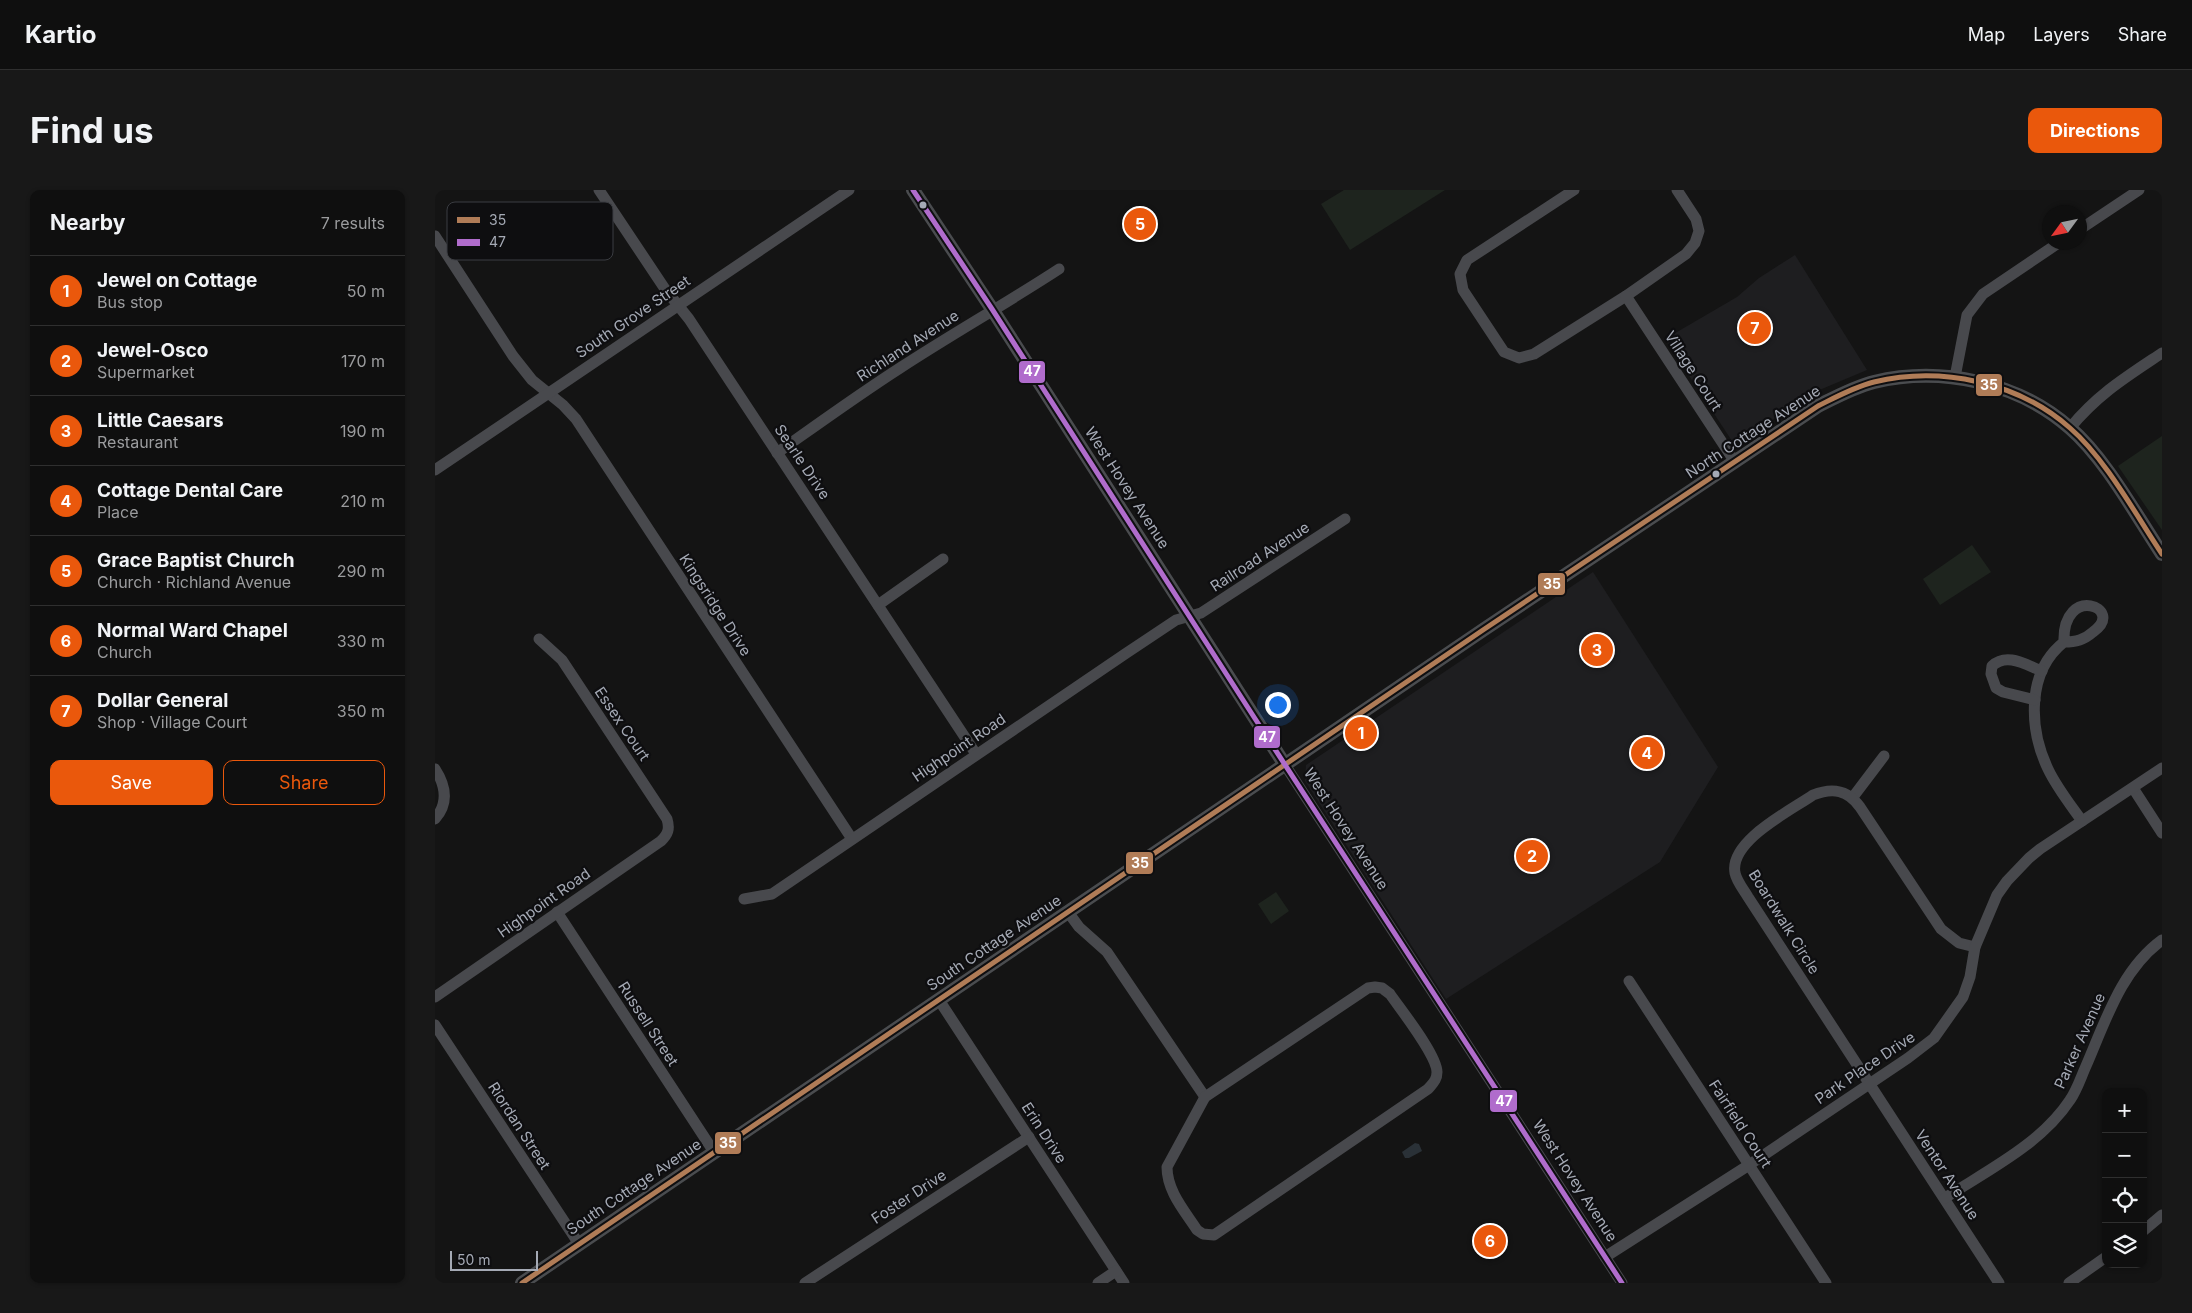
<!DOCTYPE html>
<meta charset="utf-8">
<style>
body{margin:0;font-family:Inter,sans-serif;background:#181818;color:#f1f3f6}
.controls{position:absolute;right:15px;bottom:15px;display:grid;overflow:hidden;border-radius:10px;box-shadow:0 1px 4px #0004}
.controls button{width:45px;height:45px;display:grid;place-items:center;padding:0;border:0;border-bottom:1px solid #2f2f2f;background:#0f0f0f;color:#f1f3f6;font:25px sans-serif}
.compass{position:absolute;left:1607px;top:15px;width:45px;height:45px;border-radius:50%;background:#0f0f0f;box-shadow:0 1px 4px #0004;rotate:237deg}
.scale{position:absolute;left:15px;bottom:12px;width:88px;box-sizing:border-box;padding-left:5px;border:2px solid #a5aab5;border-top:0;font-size:14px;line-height:18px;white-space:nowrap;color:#a5aab5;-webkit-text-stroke:4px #0e0e10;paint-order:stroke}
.you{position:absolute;left:842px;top:514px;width:18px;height:18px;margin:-12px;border:4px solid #fff;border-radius:50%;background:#1a73e8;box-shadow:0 0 0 8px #1a73e833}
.badge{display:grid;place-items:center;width:32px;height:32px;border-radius:50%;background:#ea580c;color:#fff;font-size:16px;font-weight:700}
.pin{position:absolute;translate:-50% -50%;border:2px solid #fff;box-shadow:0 1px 5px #0006}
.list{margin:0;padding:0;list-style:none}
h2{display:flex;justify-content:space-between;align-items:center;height:65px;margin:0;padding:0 20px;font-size:21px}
h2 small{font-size:16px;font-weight:400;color:#9b9c9e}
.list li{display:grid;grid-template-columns:32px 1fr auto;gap:15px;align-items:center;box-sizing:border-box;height:70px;padding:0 20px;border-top:1px solid #2f2f2f}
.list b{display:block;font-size:19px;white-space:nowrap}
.list p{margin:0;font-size:16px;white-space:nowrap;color:#9b9c9e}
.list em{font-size:16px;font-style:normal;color:#9b9c9e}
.actions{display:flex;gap:10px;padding:15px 20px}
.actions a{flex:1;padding:11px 0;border:1px solid #ea580c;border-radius:10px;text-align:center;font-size:18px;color:#ea580c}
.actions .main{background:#ea580c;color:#fff}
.icon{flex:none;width:28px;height:28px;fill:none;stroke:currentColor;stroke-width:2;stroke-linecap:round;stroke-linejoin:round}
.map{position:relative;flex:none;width:1727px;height:1093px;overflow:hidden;border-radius:10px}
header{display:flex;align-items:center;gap:30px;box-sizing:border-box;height:70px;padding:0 25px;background:#0f0f0f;border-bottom:1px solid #2f2f2f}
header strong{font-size:24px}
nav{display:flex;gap:28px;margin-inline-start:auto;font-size:18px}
.intro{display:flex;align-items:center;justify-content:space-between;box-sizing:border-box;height:120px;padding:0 30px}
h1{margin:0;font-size:35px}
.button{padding:12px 22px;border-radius:10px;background:#ea580c;color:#fff;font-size:18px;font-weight:700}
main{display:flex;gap:30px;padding:0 30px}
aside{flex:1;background:#0f0f0f;border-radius:10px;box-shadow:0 1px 4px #0004}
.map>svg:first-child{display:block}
</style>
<header>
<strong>Kartio</strong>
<nav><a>Map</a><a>Layers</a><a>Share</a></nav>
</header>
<div class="intro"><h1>Find us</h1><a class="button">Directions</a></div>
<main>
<aside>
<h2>Nearby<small>7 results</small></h2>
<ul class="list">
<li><span class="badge">1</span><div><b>Jewel on Cottage</b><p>Bus stop</p></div><em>50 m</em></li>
<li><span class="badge">2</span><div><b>Jewel-Osco</b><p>Supermarket</p></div><em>170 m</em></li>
<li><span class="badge">3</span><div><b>Little Caesars</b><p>Restaurant</p></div><em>190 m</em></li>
<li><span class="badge">4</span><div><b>Cottage Dental Care</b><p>Place</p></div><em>210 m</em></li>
<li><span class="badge">5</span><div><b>Grace Baptist Church</b><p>Church · Richland Avenue</p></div><em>290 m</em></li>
<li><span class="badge">6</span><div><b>Normal Ward Chapel</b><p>Church</p></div><em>330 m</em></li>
<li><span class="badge">7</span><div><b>Dollar General</b><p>Shop · Village Court</p></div><em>350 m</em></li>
</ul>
<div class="actions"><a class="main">Save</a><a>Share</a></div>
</aside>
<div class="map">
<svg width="1727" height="1093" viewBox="0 0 1727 1093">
<rect width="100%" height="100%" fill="#141414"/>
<g fill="#1e1e20">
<path d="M1360,65L1432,180L1382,201L1302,253L1297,251L1230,149L1302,107L1324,88Z"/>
<path d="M1158,382L1283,577L1225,672L1011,809L870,591L871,575Z"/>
</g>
<g fill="#1e241e">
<path d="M909,0H1010L915,60L886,14Z"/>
<path d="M1727,246V340L1683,276Z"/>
<path d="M1537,355L1556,382L1505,415L1488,389Z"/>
<path d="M841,702L854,721L836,734L823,714Z"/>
</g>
<path fill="#2a3137" d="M980,953L984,954L987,961L974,968H970L967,962Z"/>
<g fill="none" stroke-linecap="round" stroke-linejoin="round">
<g stroke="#48494d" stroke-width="11">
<path d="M164,0L230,99L254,129L541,564"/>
<path d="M1139,0L1032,70L1025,84L1028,100L1069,162L1084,168L1099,164L1191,106L1251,64L1260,53L1264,41L1261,29L1242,0"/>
<path d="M1644,40L1704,0"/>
<path d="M0,46L78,166L97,190L128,215L141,229L417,649"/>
<path d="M1191,106L1300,272"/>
<path d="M1520,187L1532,125L1548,104L1625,52"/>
<path d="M1635,238C1663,204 1691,187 1727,163"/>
<path d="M342,263C383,234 423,205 465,178C517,144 572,113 624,79"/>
<path d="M0,280L414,0"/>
<path d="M443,415L508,369"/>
<path d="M1629,452C1627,393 1692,418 1658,442C1649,450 1641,452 1629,452C1591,482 1594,539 1613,579C1622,598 1635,614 1647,631"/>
<path d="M1600,510L1568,502L1561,498L1556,484L1557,476C1572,462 1591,475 1607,481"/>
<path d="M850,575L1187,1093"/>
<path d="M0,579C11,596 14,613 0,629"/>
<path d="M1698,598L1727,643"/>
<path d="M1418,607L1449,566"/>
<path d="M309,709L337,704L690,464L741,430L766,423L910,329"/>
<path d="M122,722L279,962"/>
<path d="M633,722L644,737L672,762L770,907"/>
<path d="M1540,757L1524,753L1506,739L1425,617C1413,600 1398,597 1378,605C1355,621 1294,651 1300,683C1302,692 1309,700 1313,707L1564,1093"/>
<path d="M1194,791L1391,1093"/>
<path d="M940,797L947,798L955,804C966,820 1002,865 1002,882C1002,890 998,893 993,899L779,1045L768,1044L762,1040C749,1020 732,1001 732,977L770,907L933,798Z"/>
<path d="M0,807L226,651C233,644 235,639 232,629L127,470L104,449"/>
<path d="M504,810L689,1093"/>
<path d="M0,835L144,1054"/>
<path d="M1510,1008C1553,980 1606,954 1635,910C1642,900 1646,887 1651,876C1671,830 1686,780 1727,750"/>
<path d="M1708,1041L1727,1025"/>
<path d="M1170,1067L1314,975L1473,868L1499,848L1528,807L1535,787L1540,757L1562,705L1572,691L1594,668L1605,659L1727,578"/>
<path d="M370,1093L594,947"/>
<path d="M663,1093L681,1081"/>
<path d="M1634,1093L1671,1067"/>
</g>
<g stroke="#4a4c4f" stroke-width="14">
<path d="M478,0L557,119L850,575"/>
<path d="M87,1093L1048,440L1383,216C1401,207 1419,197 1439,192C1506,176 1583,192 1635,238C1670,268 1701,325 1727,364"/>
</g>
<defs>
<path id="bus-1" d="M87,1093L1048,440L1383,216C1401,207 1419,197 1439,192C1506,176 1583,192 1635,238C1670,268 1701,325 1727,364"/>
<path id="bus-2" d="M478,0L557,119L817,524L1187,1093"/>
</defs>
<use href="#bus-1" stroke="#0e0e10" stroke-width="9"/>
<use href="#bus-2" stroke="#0e0e10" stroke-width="9"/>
<use href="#bus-1" stroke="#b07c57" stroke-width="5"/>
<use href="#bus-2" stroke="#b06ccc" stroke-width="5"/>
</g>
<g fill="#a5aab5" stroke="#0e0e10" stroke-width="2">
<circle cx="488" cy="15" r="4.5"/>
<circle cx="1281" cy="284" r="4.5"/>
</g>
<g text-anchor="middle" stroke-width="4.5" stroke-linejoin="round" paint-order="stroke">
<g font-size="15" fill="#a5aab5" stroke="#0e0e10">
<text transform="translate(198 127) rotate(-34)" y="5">South Grove Street</text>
<text transform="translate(473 156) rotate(-33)" y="5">Richland Avenue</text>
<text transform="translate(1258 181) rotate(57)" y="5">Village Court</text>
<text transform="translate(1318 242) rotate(-33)" y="5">North Cottage Avenue</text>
<text transform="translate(367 272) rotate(56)" y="5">Searle Drive</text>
<text transform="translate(692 298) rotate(57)" y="5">West Hovey Avenue</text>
<text transform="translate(825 367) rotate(-33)" y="5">Railroad Avenue</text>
<text transform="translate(280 415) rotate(57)" y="5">Kingsridge Drive</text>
<text transform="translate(187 534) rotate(56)" y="5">Essex Court</text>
<text transform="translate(524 558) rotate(-34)" y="5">Highpoint Road</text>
<text transform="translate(911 639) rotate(57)" y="5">West Hovey Avenue</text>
<text transform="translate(109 713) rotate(-35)" y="5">Highpoint Road</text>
<text transform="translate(1349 732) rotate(58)" y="5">Boardwalk Circle</text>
<text transform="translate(559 753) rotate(-34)" y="5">South Cottage Avenue</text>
<text transform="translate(213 834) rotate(57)" y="5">Russell Street</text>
<text transform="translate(1645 851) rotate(-66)" y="5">Parker Avenue</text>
<text transform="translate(1430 878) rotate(-34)" y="5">Park Place Drive</text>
<text transform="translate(1305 934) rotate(57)" y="5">Fairfield Court</text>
<text transform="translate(84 936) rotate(57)" y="5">Riordan Street</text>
<text transform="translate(609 943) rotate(57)" y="5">Erin Drive</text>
<text transform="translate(1512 985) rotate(57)" y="5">Ventor Avenue</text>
<text transform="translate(1140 991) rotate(57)" y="5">West Hovey Avenue</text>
<text transform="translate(199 997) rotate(-34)" y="5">South Cottage Avenue</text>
<text transform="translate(474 1007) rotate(-33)" y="5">Foster Drive</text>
</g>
</g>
<rect x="12" y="12" width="166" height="58" rx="8" fill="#0e0e10" stroke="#3b3d42" stroke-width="1"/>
<rect x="22" y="27" width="23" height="6" fill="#b07c57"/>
<rect x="22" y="49" width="23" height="7" fill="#b06ccc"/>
<g font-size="14" fill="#a5aab5">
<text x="54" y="35">35</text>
<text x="54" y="57">47</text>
</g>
<g stroke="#0e0e10" stroke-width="2">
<rect x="583" y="170" width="28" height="24" rx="5" fill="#b06ccc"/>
<rect x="1540" y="183" width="28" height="24" rx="5" fill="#b07c57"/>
<rect x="1102" y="382" width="29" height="24" rx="5" fill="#b07c57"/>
<rect x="818" y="535" width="28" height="24" rx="5" fill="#b06ccc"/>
<rect x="690" y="661" width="29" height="24" rx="5" fill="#b07c57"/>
<rect x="1054" y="899" width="29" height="24" rx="5" fill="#b06ccc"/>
<rect x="279" y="941" width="28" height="24" rx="5" fill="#b07c57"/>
</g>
<g font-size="14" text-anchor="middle" font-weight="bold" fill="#fff">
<text x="597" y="186">47</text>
<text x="1554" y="200">35</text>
<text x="1117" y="399">35</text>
<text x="832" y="552">47</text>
<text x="705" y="678">35</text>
<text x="1069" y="916">47</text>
<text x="293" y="958">35</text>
</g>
</svg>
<div class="controls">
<button>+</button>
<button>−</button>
<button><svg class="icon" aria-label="locate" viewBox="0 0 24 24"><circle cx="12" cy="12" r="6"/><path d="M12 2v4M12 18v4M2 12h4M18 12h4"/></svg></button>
<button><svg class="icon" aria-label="layers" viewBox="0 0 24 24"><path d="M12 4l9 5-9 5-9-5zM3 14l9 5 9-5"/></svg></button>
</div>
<svg class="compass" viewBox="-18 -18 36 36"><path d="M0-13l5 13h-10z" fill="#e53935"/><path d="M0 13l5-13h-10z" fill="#9b9c9e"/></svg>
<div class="scale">50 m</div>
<div class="you"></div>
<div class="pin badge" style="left:926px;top:543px">1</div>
<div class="pin badge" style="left:1097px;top:666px">2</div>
<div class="pin badge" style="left:1162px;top:460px">3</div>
<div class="pin badge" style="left:1212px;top:563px">4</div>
<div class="pin badge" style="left:705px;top:34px">5</div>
<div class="pin badge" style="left:1055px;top:1051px">6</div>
<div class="pin badge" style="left:1320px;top:138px">7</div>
</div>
</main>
